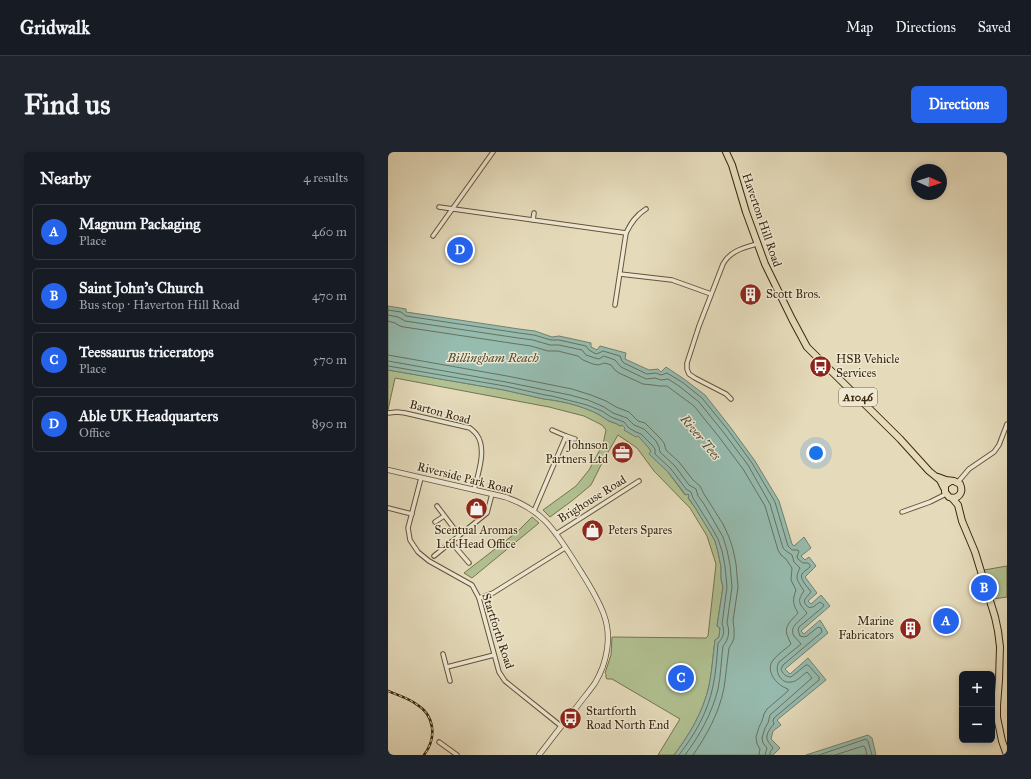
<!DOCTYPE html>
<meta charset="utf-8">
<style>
body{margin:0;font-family:"IM FELL Great Primer",serif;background:#20242c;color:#f1f3f6}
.controls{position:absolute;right:12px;bottom:12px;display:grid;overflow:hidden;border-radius:6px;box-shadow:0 2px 6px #0003}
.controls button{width:36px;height:36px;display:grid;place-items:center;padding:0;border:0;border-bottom:1px solid #363941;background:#171b24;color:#f1f3f6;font:20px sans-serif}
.compass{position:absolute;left:523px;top:12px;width:36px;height:36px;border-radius:50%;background:#171b24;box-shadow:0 2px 6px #0003;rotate:93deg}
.you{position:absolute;left:428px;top:301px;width:14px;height:14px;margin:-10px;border:3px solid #fff;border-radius:50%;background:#1a73e8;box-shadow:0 0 0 6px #1a73e833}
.badge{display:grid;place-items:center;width:26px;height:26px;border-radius:50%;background:#2563eb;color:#fff;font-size:13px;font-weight:700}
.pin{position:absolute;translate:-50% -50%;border:2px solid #fff;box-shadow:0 1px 4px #0006}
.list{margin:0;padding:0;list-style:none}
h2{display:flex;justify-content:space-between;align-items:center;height:52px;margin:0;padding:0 16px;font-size:17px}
h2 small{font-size:13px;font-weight:400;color:#9ea1a6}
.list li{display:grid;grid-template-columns:26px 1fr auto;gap:12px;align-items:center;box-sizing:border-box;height:56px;margin:0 8px 8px;padding:0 8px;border:1px solid #363941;border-radius:6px}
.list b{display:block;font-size:15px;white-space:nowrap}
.list p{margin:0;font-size:13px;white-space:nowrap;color:#9ea1a6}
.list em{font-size:13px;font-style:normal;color:#9ea1a6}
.map{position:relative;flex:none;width:619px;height:603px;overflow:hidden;border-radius:6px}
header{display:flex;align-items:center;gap:24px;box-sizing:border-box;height:56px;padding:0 20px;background:#171b24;border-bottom:1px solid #363941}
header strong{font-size:19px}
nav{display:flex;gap:22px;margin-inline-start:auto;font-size:14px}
.intro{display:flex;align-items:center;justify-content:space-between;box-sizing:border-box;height:96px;padding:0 24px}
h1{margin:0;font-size:28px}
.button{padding:10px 18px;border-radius:6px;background:#2563eb;color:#fff;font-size:14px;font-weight:700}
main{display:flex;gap:24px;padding:0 24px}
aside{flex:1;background:#171b24;border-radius:6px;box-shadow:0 2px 6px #0003}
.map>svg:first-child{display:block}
</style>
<header>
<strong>Gridwalk</strong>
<nav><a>Map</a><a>Directions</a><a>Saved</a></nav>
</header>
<div class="intro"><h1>Find us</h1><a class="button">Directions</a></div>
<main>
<aside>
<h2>Nearby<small>4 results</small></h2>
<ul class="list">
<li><span class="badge">A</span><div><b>Magnum Packaging</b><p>Place</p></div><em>460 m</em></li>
<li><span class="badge">B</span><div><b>Saint John's Church</b><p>Bus stop · Haverton Hill Road</p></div><em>470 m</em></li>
<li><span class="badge">C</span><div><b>Teessaurus triceratops</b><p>Place</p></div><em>570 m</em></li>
<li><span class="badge">D</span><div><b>Able UK Headquarters</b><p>Office</p></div><em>890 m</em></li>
</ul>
</aside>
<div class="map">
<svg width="619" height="603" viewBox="0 0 619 603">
<rect width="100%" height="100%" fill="#e5dbbb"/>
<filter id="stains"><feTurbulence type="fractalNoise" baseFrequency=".005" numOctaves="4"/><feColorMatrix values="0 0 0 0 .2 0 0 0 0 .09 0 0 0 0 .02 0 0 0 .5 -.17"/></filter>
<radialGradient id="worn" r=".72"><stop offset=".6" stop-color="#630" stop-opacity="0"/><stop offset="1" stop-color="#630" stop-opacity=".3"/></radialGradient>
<g fill="#b1c192" stroke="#767450">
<path d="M0,218L116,238L156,247C175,249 194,254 210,262C214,264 217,267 221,269C225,271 229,271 232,274L234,273C238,278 244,280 249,283C254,287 259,293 263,299L262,302L280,320L297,343L300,342L301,344L300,346L308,357L322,380L327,389L330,400L333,415V427L335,435L329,474L332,476L331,485L327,488C325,503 324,520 321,534C315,560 302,582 286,603H270L292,567L224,527H219L218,526V522L217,521L223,503L224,485L318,486L320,484L328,412L319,384L302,356L266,319L249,296L230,283L216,307L203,333L185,348L162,365L155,358L188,334L201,318L215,292L218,278L214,273L196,264L161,255L7,226L0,258Z"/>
<path d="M144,365L151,371L84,426L76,421L129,380Z"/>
<path d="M619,414V445L605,447L596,418Z"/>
</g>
<g fill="#96bbaf" stroke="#71806f">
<path d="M0,154L18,157V160L131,177L147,179L164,185L171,184L203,191V195L209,198L212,194L238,201L237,207L261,218L270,217L273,220L278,215L296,227L317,243L343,276L367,309L391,349L404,392L406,394L416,385L423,396L413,404L417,408L421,405L428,414L417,425L429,441L420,449L423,452L433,443L442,454L413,479L416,482L432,468L440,481L397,517L402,522L420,506L438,528L389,568L393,573L385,579L383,587L392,596L385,603H286C302,582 315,560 321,534C324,519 325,503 327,488L331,485L332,476L329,474L335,435L333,427V415L330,400L327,389L322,380L308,357L300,345L301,344L300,342L298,343L280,320L261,302L263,299L260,295L250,284L248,285L236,278L237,276L234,273L232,274C229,271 225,271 221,269C217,267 214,264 210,262C194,254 175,249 156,247L116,238L0,218Z"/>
<path d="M480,583L484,586L488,603H418Z"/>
</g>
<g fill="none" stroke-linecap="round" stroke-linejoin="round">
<g stroke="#68715e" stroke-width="1">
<path d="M0,158L13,160L18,164L131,181L146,183L163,188H171L198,194L201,198L208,202L211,201L215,199L232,204L234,209L236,211L259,222L268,221L273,223L279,221L294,230L314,246L340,278L364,311L387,350L400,394L404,398H410L411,400L409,404L410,407L415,411H420L422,413V415C420,417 416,419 414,422C411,427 420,435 423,440L417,447C416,450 416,450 418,453C423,459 427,453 432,450L436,453L435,455L411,475L410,478L412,484L416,485L419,484L430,475L433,476L434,480L395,513L393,517C394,521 398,525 403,525L418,513H420L431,525V528L386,566L385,569L386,572C382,576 378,582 379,587C380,590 383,593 385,596L382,600V603"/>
<path d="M0,163L10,165L17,169L130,186L145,188L162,193H171L194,198L198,203L207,206L211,207L216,204L227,208L233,215L258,227L267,226L273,228L280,227L291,234L311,250L336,281L360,313L382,352L395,396L398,399L404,403L406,410L412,416C406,427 410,429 416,439C408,450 412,452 419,461C414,468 400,474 406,484C408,487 411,489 413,492L391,510C386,518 392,532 403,530C409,530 414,523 419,520L420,521L424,526L382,563L380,571L377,576L374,586L375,591L379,596L377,603"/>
<path d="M0,169L7,171L12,174L16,175L129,192L143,194L160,199H170L190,204L195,208L205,212L210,213L217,211L223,213L227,218L231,221L255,232L265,233L271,234H279L306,254L331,285L355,317L377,354L390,398L393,403L398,407L404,416L403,428L408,438C404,449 405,452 410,461C404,468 396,473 399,483C400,486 402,489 403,492C398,497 391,501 386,507C376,518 388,533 400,537V539L379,557L376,562L374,569L371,575L368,585L369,592L372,597L371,603"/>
<path d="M0,203L119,224L184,237L203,243L218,249L228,255L241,260L250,269L257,271L272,286L276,291L278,298L291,310L305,328L312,334L316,342L335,372L341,385L345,397L348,412L350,435L345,469L346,476V486L344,491L341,496C339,510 338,523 336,536C331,561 319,583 305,603"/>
<path d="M0,209L118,230L182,243L200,248L216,255L225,261L239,266L246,273L256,277L268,289L271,295L272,300L287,314L301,333L308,337L310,344L316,352L335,385L339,398L342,413L344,435L339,471C342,479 341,487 335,494C333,508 333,523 330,537C324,561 312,583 297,603"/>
<path d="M0,214L117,234L157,243L164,244L199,253L214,259L223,265L236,270L241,276L248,280L253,282L264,293L267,297V302L283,317L298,337L303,340L305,346L325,378L330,387L334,399L337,414L339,435L334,472C337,479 336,485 330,491C329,505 328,520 325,534C320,560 307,582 291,603"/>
<path d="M431,603L478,587L480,589L484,603"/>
<path d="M447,603L475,594L477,595L479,603"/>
</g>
<defs>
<g id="minor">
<path d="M51,55L238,81"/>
<path d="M145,68L146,61"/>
<path d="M45,84L105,0"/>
<path d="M232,122L284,128L323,142"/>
<path d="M227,153L238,81C243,71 248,63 258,57"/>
<path d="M343,247L338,242L307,226L301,222L299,217V211L311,174L335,112C342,99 355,96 369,92"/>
<path d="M0,261L9,260L17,261L82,276C84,278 87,280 89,283C99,297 90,322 86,338"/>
<path d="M178,284L187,287"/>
<path d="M33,326L20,376L22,388L30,400L41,409L84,433L91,446L111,520L117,529L173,574"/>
<path d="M570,330L581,317L606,300L611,293L619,272"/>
<path d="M49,354L71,383"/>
<path d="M0,356L24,362"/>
<path d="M146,359L178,284L164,278"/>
<path d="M514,360L542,350L558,342"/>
<path d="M47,370L56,364"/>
<path d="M168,382L251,329"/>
<path d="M63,390L81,411"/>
<path d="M46,404L99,361L104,342"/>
<path d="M91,446L105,441L177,396"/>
<path d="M55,502L62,529"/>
<path d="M59,515L106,503"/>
<path d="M51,590L69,603"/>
</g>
<path id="tertiary" d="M0,318L117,345C153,357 166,377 185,407C196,425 209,443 216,463C224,485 219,511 207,531C200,541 192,550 185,560C173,574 162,589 151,603"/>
<g id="primary">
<path d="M338,0L344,13L358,60L377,112L404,167L419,195L512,287L541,319L552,328L556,336"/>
<path d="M550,325L558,328L566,329L572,332C576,341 570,348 561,345L557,340V333L563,329"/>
<path d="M564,346L570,353L574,369L587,400L607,465L610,479L612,495L611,528L609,554V565L614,589L619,603"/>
</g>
</defs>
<use href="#minor" stroke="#655439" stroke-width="5.5"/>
<use href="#tertiary" stroke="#655439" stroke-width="6"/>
<use href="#primary" stroke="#3a270e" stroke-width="8"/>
<use href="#minor" stroke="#eee8d3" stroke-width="3.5"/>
<use href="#tertiary" stroke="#eee8d3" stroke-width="4.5"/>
<use href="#primary" stroke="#e5dbbb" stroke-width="6"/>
<defs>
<g id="rail">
<path d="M0,539C9,543 20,546 28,552C47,563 49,586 36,603"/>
<path d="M619,603V602"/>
</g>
</defs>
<use href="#rail" stroke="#3a270e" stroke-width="2.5"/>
<use href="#rail" stroke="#eee8d3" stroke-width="1" stroke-dasharray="3" stroke-linecap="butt"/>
</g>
<defs>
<symbol id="building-disc" viewBox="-11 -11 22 22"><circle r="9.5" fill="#8f2418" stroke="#eee8d3"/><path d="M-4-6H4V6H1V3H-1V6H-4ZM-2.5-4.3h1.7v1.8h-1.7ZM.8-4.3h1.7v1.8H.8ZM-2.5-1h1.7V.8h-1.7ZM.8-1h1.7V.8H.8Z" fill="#fff"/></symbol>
<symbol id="bus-disc" viewBox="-11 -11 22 22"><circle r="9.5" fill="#8f2418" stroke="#eee8d3"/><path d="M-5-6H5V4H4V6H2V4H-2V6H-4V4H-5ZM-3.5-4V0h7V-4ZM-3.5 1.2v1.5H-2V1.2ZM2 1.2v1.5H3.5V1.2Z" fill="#fff"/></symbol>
<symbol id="office-disc" viewBox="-11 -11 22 22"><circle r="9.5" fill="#8f2418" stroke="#eee8d3"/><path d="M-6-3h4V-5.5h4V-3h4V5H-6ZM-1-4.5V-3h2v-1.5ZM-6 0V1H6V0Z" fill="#fff"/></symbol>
<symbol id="shop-disc" viewBox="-11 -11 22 22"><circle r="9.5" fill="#8f2418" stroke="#eee8d3"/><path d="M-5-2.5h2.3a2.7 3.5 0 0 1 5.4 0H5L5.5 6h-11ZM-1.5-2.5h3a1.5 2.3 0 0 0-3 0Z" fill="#fff"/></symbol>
</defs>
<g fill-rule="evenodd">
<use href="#building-disc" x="350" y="130" width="25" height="25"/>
<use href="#bus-disc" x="420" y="202" width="25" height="25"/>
<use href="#office-disc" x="222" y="288" width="25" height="25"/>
<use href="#shop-disc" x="76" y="344" width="25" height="25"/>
<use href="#shop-disc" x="192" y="366" width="25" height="25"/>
<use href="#building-disc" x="510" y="464" width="25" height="25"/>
<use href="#bus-disc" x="170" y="554" width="25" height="25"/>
</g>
<g text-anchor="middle" stroke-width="3" stroke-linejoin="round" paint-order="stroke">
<rect fill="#eee8d3" stroke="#706149" stroke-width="1" x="451" y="236" width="38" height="18" rx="3"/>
<g font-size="11" font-weight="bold" fill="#3a270e">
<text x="470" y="249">A1046</text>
</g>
<g font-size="12" fill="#3a270e" stroke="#eee8d3">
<text transform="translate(374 68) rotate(71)" y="4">Haverton Hill Road</text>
<text transform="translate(52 260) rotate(15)" y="4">Barton Road</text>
<text transform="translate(77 326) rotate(14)" y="4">Riverside Park Road</text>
<text transform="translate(204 347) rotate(-32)" y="4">Brighouse Road</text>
<text transform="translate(110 479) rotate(72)" y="4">Startforth Road</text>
</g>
<g font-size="12" fill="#3a270e" stroke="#eee8d3" text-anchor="start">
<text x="378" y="146">Scott Bros.</text>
<text x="448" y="211">HSB Vehicle<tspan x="448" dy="14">Services</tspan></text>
<text x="220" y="297" text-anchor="end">Johnson<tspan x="220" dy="14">Partners Ltd</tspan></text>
<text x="88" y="382" text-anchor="middle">Scentual Aromas<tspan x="88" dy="14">Ltd Head Office</tspan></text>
<text x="220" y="382">Peters Spares</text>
<text x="506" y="473" text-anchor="end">Marine<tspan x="506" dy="14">Fabricators</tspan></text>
<text x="198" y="563">Startforth<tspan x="198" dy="14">Road North End</tspan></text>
</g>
<g font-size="13" font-style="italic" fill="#514c36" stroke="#eee8d3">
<text x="105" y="210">Billingham Reach</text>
<text transform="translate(313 285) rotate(50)" y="5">River Tees</text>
</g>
</g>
<rect width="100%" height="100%" filter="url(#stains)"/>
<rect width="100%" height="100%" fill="url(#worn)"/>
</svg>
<div class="controls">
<button>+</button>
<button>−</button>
</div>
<svg class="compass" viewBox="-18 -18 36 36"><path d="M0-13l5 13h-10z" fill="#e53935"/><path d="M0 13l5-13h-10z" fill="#9ea1a6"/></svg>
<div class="you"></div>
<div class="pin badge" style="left:558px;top:469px">A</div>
<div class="pin badge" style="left:596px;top:436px">B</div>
<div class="pin badge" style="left:293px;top:526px">C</div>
<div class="pin badge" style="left:72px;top:98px">D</div>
</div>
</main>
